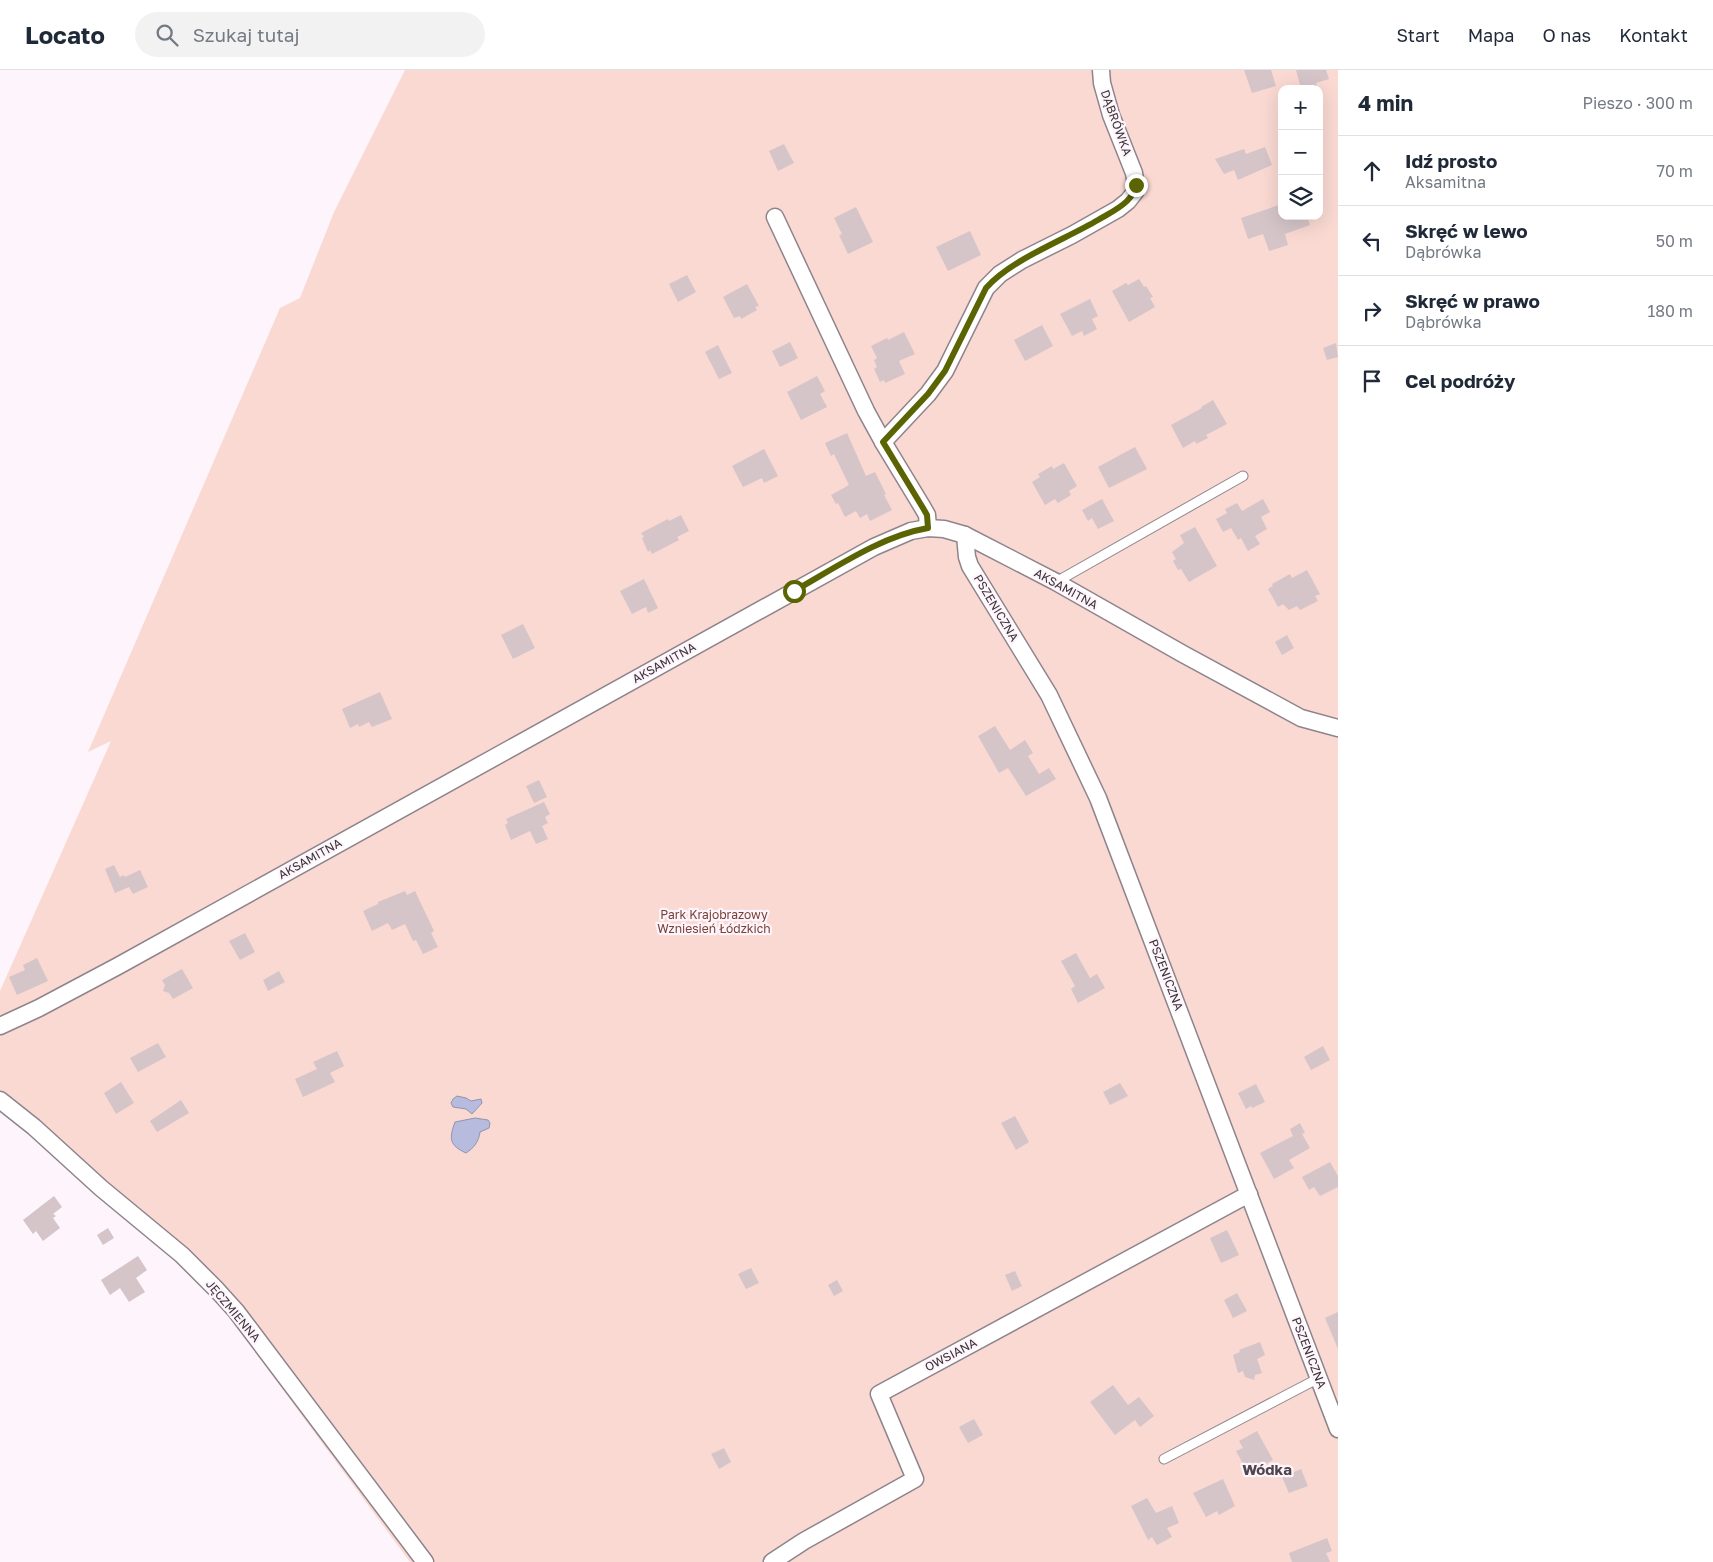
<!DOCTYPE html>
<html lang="pl">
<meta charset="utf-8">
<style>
body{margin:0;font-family:"Golos Text",sans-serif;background:#f2f2f3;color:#1f2937}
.controls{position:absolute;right:15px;top:15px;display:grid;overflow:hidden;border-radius:10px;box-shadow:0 5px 20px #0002}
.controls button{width:45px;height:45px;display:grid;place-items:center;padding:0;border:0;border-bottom:1px solid #e0e1e3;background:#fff;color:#1f2937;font:25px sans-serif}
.stop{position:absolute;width:15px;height:15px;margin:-11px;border:4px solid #5b6403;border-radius:50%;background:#fff}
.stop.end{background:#5b6403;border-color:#fff;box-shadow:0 1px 5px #0008}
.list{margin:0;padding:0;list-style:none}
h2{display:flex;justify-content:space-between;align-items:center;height:65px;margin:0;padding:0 20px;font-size:21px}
h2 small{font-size:16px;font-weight:400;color:#747a83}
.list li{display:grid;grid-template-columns:32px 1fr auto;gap:15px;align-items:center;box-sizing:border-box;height:70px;padding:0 20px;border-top:1px solid #e0e1e3}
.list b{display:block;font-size:19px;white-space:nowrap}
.list p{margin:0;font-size:16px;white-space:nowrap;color:#747a83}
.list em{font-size:16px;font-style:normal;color:#747a83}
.icon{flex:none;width:28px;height:28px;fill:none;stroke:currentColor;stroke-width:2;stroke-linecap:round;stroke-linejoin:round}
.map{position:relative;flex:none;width:1338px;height:1492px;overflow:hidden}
header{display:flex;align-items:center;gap:30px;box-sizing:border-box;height:70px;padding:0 25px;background:#fff;border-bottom:1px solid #e0e1e3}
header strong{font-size:24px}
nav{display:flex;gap:28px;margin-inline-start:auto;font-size:18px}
.search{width:350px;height:45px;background:#f2f2f3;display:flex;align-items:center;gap:12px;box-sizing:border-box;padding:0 18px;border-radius:28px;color:#747a83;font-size:19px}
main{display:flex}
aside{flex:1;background:#fff}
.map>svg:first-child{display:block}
</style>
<header>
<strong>Locato</strong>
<div class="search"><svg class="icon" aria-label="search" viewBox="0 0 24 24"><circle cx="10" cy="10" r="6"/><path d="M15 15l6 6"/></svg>Szukaj tutaj</div>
<nav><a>Start</a><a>Mapa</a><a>O nas</a><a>Kontakt</a></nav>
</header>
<main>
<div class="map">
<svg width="1338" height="1492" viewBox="0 0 1338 1492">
<rect width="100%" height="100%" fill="#fef4fb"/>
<path fill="#f9d9d2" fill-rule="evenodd" d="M405,0H1338V1492H410L208,1218L0,1027V921L111,671L88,682L280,238L300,228L334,142ZM1282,19H1319V146H1282Z"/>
<g fill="#b7bcdf" stroke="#9193ad">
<path d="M457,1026L466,1028L471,1031L481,1029L482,1033L472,1044L466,1039L453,1037L451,1033L453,1029Z"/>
<path d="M475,1048L488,1050L490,1053L489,1058L480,1062C479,1071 474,1078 466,1083C449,1075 449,1069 455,1052Z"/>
</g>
<g fill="#d5c5c9">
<path d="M1244,0H1271L1276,16L1252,23Z"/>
<path d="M1296,0H1326L1329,9L1316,13L1317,16L1301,19Z"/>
<path d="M784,74L794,93L778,101L769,81Z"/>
<path d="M1265,77L1272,95L1238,110L1234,100L1224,104L1215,89L1244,79L1246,84Z"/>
<path d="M1282,134V146H1285L1286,150L1298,146H1307L1310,155L1285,164L1288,175L1269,181L1263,164L1248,169L1241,148Z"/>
<path d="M856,137L873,172L848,184L839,165L842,164L834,148Z"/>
<path d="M970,161L981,185L948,201L936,177Z"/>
<path d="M687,205L696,222L678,232L669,214Z"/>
<path d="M1139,209L1144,217L1146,216L1153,227L1150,228L1155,237L1129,252L1112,221L1126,213L1128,215Z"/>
<path d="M747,214L759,236L755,237L757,240L741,249L740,246L734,248L723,227Z"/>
<path d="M1090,229L1098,246L1092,249L1097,259L1084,266L1082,261L1072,266L1060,244Z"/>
<path d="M1042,255L1053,276L1025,291L1014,270Z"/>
<path d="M904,262L915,284L899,291L905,304L885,313L884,310L880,312L874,299L877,297L874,290L877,288L871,276L887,268L888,270Z"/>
<path d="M790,272L798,288L780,297L772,281Z"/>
<path d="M1336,273L1338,287L1327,290L1323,278Z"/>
<path d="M718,275L732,303L719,309L705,282Z"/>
<path d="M817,306L825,321L820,324L827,337L801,350L787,322Z"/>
<path d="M1213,330L1227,354L1206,365L1208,368L1196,374L1195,371L1183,378L1171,355L1202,338L1201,337Z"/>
<path d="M847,363L866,406L875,402L886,424L884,425L892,440L870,451L867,444L860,448L856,441L845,447L838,433L836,434L831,425L849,415L834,384L831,386L825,373Z"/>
<path d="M1135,377L1147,399L1109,418L1098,397Z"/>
<path d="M764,379L778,406L764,413L762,408L743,417L732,396Z"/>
<path d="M1064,393L1077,416L1069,421L1071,425L1058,433L1055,429L1045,435L1032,412L1040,407L1038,404L1052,396L1053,399Z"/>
<path d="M1102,429L1114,451L1098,459L1092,448L1088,451L1082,440Z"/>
<path d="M1263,429L1270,442L1261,447L1267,459L1255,466L1260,474L1248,481L1241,468L1238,470L1231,458L1223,462L1216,449L1227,443L1225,439L1237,433L1242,441Z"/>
<path d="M681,445L689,461L677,467L679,470L652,484L650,480L648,482L642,468L644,467L641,463L668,449L669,451Z"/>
<path d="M1195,457L1217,496L1189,512L1181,499L1178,500L1173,491L1176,489L1172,482L1184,473L1180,465Z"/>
<path d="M1307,500L1320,524L1315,526L1318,531L1300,540L1297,536L1289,540L1283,534L1278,537L1268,519L1273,516L1272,514L1290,504L1292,508Z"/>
<path d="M644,509L658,538L648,543L646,537L632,544L620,521Z"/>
<path d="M523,554L535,578L513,589L501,565Z"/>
<path d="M1287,565L1294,578L1282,585L1275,572Z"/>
<path d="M380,622L392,649L372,657L369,652L359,657L358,654L350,658L342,639Z"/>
<path d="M995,656L1010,680L1025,670L1033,683L1028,686L1039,704L1049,698L1056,709L1026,726L1008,698L999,703L978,666Z"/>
<path d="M539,710L547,727L534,733L526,716Z"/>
<path d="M544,732L550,744L545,747L548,753L542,756L548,769L536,774L530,761L511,770L505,755L508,753L506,749Z"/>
<path d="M114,795L120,807L124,805L125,807L140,800L148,817L133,824L129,817L115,823L105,799Z"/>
<path d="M405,821L407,825L415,821L434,861L431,863L438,877L423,884L416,870L413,871L405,854L392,860L388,853L372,861L363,841L378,834V832Z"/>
<path d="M245,863L255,882L240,890L229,871Z"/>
<path d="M1076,883L1090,908L1097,904L1105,918L1078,933L1071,919L1075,916L1061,891Z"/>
<path d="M37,888L48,911L17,925L9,907L25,900L23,895Z"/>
<path d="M182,899L193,918L173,929L169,923L163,921L165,915L162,910Z"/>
<path d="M279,901L285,912L268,921L263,910Z"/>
<path d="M158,973L166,987L138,1002L130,988Z"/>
<path d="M1323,976L1330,990L1311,1000L1304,987Z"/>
<path d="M337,981L344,996L330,1003L335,1012L303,1027L295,1009L317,999L313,992Z"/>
<path d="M121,1012L134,1033L116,1044L104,1023Z"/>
<path d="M1120,1013L1128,1026L1110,1035L1103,1022Z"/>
<path d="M1256,1014L1265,1032L1252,1038L1251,1036L1246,1039L1238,1023Z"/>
<path d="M181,1030L189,1043L157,1062L150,1051Z"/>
<path d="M1015,1046L1029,1072L1016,1080L1001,1053Z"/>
<path d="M1300,1053L1305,1063L1302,1064L1310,1078L1289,1090L1294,1098L1274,1109L1260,1083L1293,1066L1290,1059Z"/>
<path d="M1330,1092L1338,1106V1117L1320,1126L1314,1117L1309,1120L1302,1107Z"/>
<path d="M54,1126L62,1137L53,1144L56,1146L53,1148L60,1158L43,1171L36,1161L33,1164L23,1150Z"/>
<path d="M108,1158L114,1168L103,1175L97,1165Z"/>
<path d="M1227,1160L1239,1185L1221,1193L1210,1168Z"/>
<path d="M138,1186L147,1200L136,1208L145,1222L129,1232L120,1218L110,1225L101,1210Z"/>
<path d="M751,1198L759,1213L746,1219L738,1204Z"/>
<path d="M1015,1201L1022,1216L1012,1221L1005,1205Z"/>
<path d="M837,1210L843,1221L834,1226L828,1215Z"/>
<path d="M1237,1223L1247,1241L1233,1248L1224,1230Z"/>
<path d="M1338,1242V1279L1325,1248Z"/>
<path d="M1260,1272L1265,1285L1257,1289L1262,1303L1255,1305L1254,1310L1245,1307L1243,1301L1238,1303L1233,1285L1240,1282L1239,1280Z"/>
<path d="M1113,1315L1128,1335L1139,1327L1154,1346L1140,1357L1135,1350L1115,1365L1090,1332Z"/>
<path d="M974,1349L983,1365L968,1373L959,1357Z"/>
<path d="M1257,1361L1273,1390L1262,1396L1260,1394L1247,1401L1236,1381L1243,1378L1239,1371Z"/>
<path d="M724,1378L731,1392L719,1399L711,1384Z"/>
<path d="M1301,1399L1308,1416L1289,1423L1282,1407Z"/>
<path d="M1223,1409L1235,1436L1219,1445L1217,1441L1206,1447L1193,1423Z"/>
<path d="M1147,1428L1156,1443L1172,1436L1179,1453L1167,1458L1172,1467L1157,1475L1152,1467L1148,1470L1131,1436Z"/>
<path d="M1327,1468L1332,1481L1326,1483L1330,1492H1292L1289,1483Z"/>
</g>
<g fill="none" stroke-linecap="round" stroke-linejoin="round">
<defs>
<g id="lane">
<path d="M1056,512L1243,406"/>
<path d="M1164,1389L1319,1308"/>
</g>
<g id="street">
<path d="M775,147L866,341L883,372"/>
<path d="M928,458L927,445L923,438L883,372L928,324L945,301L986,218L1000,204L1022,190L1072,165L1118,139L1128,131L1135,122L1136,115L1134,103L1111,45L1102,13L1101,0"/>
<path d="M965,465L967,487L970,496L1049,625L1098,728L1338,1359"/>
<path d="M0,956L39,938L118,896L874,477L911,461L928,458L944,459L965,465L1056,512L1183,584L1301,648L1338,658"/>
<path d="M0,1030L34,1057L101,1118L182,1185L217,1220L236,1241L425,1492"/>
<path d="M772,1492L804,1471L915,1409L879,1324L1249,1124"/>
</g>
</defs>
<use href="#lane" stroke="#8f848c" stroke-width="11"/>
<use href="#street" stroke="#8f848c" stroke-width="19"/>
<use href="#lane" stroke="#fff" stroke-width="9"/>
<use href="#street" stroke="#fff" stroke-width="16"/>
</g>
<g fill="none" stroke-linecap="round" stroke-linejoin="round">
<path stroke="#5b6403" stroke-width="6" d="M794,521C835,498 881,466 928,458L927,445L923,438L883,372L928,324L945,301L986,218C1012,189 1064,170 1098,150C1108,144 1119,139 1127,131C1132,126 1135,121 1136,115"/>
</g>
<g text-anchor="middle" stroke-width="4.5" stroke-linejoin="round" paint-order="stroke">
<g font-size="12" fill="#393437" stroke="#fef4fb">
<text transform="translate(1116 53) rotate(70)" y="4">DĄBRÓWKA</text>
<text transform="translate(1066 519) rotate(29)" y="4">AKSAMITNA</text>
<text transform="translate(996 538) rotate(59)" y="4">PSZENICZNA</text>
<text transform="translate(664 593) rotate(-29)" y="4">AKSAMITNA</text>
<text transform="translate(310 789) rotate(-29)" y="4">AKSAMITNA</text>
<text transform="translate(1166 905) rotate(69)" y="4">PSZENICZNA</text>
<text transform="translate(233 1241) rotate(50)" y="4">JĘCZMIENNA</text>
<text transform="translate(1309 1283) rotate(69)" y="4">PSZENICZNA</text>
<text transform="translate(951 1285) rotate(-28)" y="4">OWSIANA</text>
</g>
<g font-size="12" fill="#784136" stroke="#fef4fb">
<text x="714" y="849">Park Krajobrazowy<tspan x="714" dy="14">Wzniesień Łódzkich</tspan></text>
</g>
<g font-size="15" font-weight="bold" fill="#4f454c" stroke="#fef4fb">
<text x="1267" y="1405">Wódka</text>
</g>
</g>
</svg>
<div class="controls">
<button>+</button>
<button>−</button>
<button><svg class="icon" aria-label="layers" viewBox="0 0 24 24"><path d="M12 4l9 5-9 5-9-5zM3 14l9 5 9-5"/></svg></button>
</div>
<div class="stop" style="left:794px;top:521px"></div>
<div class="stop end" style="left:1136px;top:115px"></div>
</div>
<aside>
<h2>4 min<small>Pieszo · 300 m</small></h2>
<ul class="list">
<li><svg class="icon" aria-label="ahead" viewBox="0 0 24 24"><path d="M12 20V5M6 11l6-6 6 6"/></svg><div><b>Idź prosto</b><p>Aksamitna</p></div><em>70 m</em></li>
<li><svg class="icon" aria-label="left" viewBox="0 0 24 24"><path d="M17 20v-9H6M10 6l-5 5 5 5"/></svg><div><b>Skręć w lewo</b><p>Dąbrówka</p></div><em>50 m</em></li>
<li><svg class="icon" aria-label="right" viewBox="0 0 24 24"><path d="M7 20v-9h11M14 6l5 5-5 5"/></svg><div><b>Skręć w prawo</b><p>Dąbrówka</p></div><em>180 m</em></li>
<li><svg class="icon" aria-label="arrive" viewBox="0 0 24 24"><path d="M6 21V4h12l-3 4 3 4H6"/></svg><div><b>Cel podróży</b></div></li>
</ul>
</aside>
</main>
